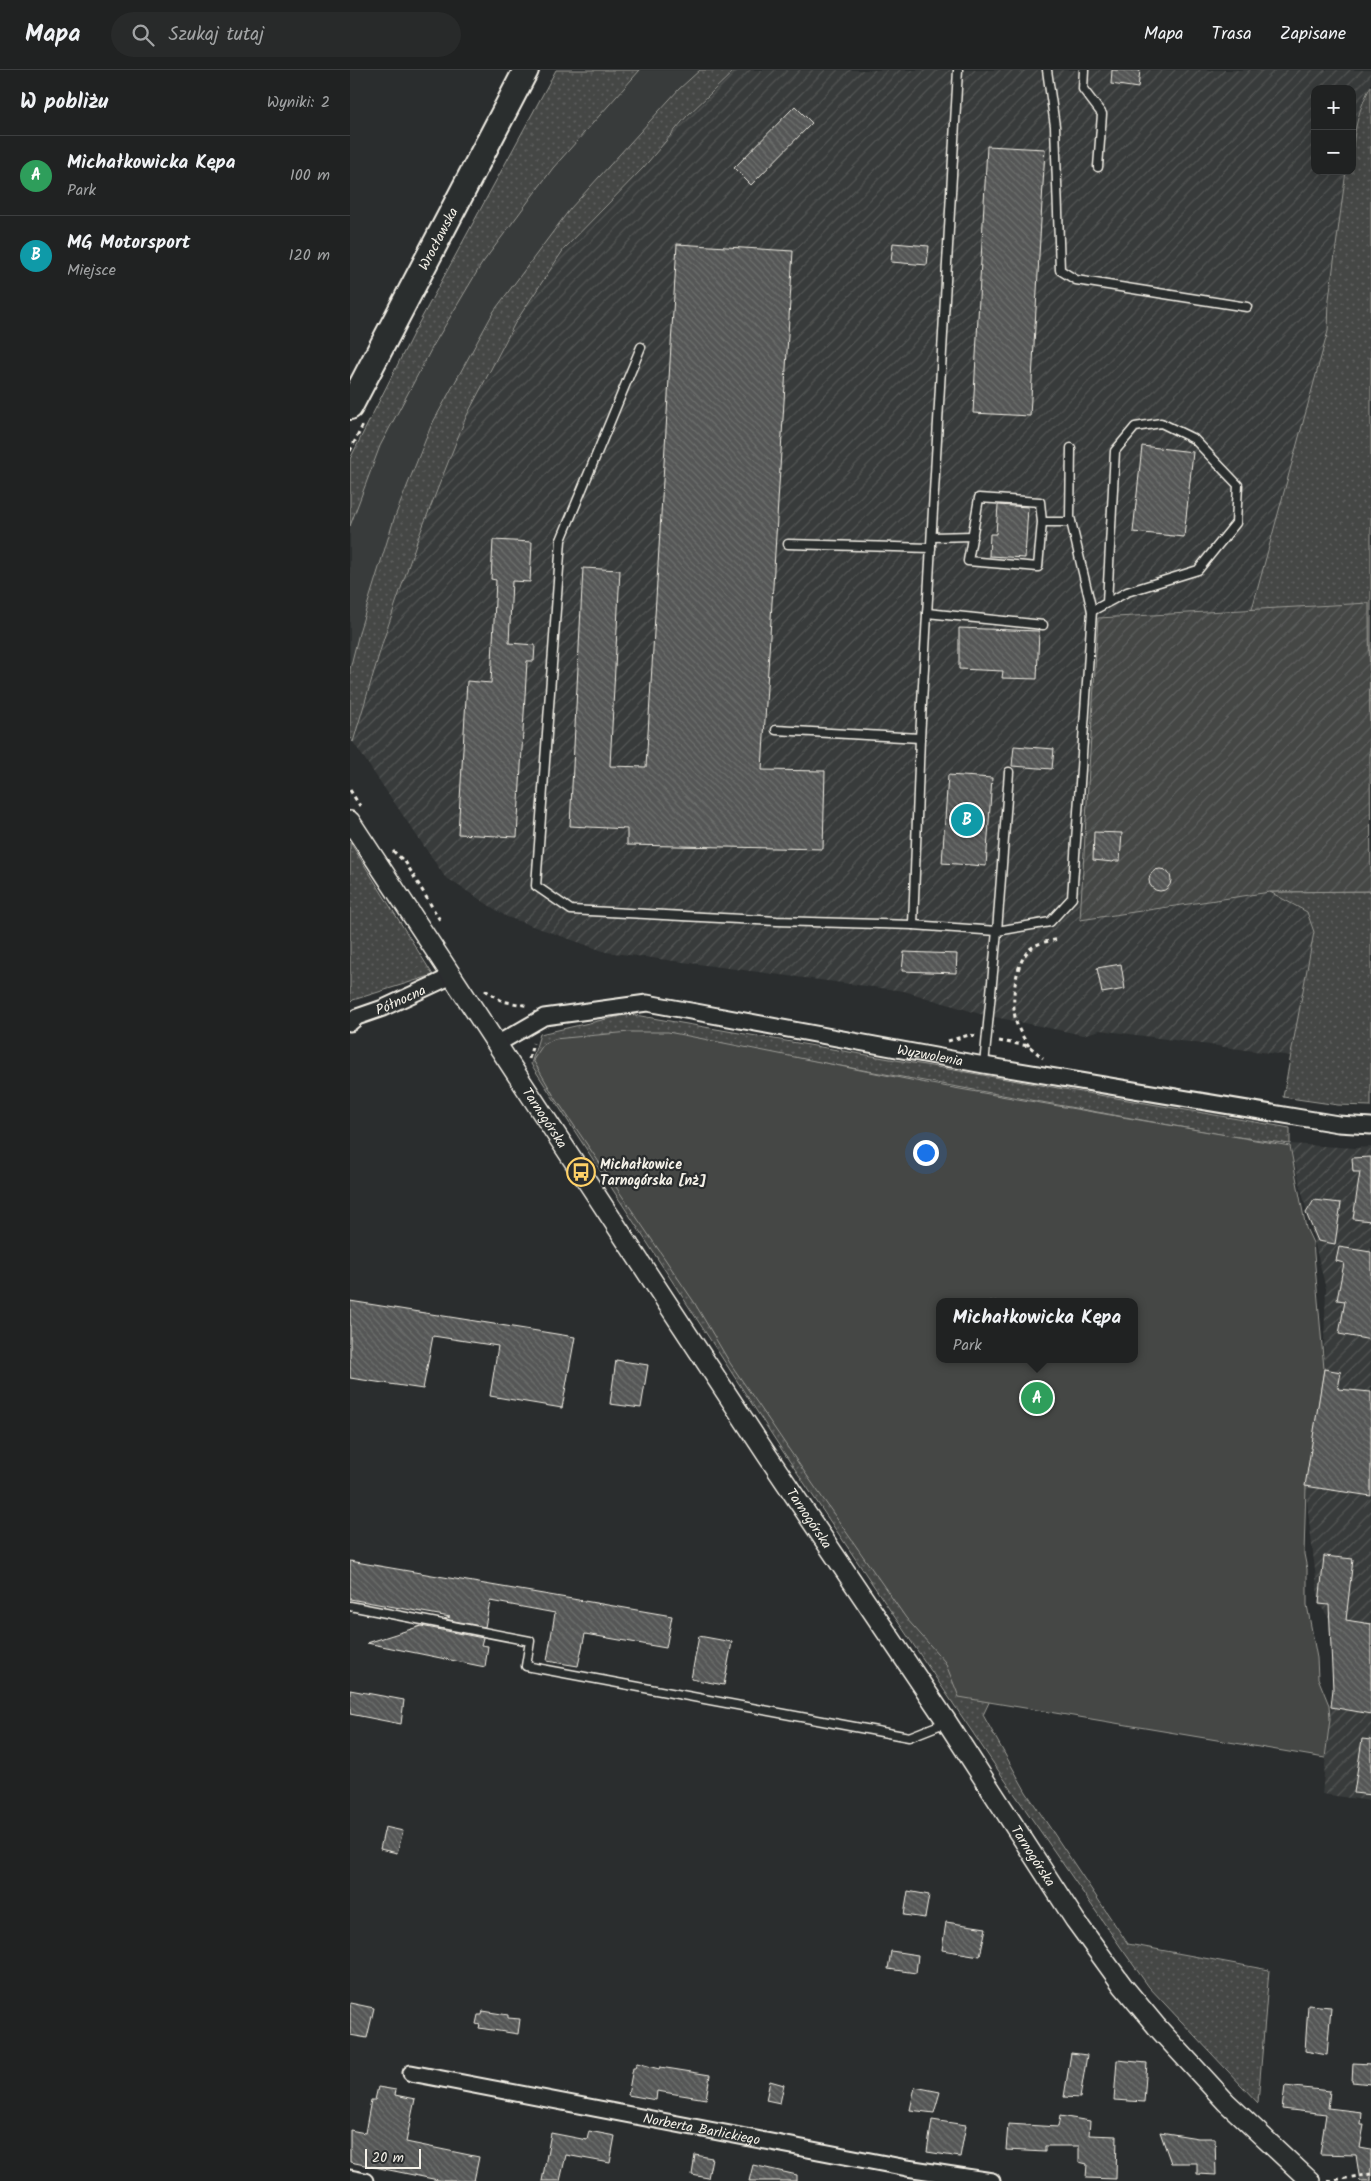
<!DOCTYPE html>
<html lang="pl">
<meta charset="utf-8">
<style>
body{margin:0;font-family:Kalam,sans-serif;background:#282a2a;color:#f1f3f6}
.controls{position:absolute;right:15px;top:15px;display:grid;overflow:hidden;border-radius:10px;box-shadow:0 5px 20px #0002}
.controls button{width:45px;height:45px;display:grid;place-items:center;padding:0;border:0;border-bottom:1px solid #3d3f40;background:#202222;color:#f1f3f6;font:25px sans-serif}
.scale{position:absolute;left:15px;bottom:12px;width:56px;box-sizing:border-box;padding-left:5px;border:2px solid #f4f1e8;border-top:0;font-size:14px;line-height:18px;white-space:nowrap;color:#f4f1e8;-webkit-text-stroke:4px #2a2d2e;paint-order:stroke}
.you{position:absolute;left:575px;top:1082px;width:18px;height:18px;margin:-12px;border:4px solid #fff;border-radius:50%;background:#1a73e8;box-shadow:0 0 0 8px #1a73e833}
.badge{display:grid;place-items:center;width:32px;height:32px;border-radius:50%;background:#ffd166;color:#fff;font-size:16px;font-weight:700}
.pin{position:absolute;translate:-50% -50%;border:2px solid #fff;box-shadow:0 1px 5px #0006}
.popup{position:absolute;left:586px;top:1228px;width:202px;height:65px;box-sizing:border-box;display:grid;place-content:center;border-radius:10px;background:#202222;filter:drop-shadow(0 1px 4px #0005);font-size:16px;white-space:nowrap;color:#a2a4a5}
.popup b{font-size:19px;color:#f1f3f6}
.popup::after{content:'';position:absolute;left:50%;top:100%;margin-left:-10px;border:10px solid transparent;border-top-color:#202222}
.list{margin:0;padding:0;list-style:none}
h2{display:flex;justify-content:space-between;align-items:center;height:65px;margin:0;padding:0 20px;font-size:21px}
h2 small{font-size:16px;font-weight:400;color:#a2a4a5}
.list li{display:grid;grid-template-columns:32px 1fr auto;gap:15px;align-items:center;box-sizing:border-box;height:80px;padding:0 20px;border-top:1px solid #3d3f40}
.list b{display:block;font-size:19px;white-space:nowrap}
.list p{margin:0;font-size:16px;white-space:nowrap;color:#a2a4a5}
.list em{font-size:16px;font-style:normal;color:#a2a4a5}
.icon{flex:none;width:28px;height:28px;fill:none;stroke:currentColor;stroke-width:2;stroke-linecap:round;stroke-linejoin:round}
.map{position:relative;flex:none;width:1021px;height:2111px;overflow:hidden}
header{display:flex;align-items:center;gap:30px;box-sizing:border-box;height:70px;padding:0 25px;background:#202222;border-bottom:1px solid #3d3f40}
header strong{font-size:24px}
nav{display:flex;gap:28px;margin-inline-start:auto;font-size:18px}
.search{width:350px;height:45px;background:#282a2a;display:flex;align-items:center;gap:12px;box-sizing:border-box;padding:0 18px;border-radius:28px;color:#a2a4a5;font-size:19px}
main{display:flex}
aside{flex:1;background:#202222}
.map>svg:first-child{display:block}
</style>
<header>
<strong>Mapa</strong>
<div class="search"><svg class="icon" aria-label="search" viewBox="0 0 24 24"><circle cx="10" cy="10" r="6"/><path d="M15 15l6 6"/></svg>Szukaj tutaj</div>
<nav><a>Mapa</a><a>Trasa</a><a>Zapisane</a></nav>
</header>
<main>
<aside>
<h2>W pobliżu<small>Wyniki: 2</small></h2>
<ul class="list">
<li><span class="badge" style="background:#2e9e5b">A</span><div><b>Michałkowicka Kępa</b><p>Park</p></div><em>100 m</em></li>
<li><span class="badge" style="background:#0f9aa8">B</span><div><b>MG Motorsport</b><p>Miejsce</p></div><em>120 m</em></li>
</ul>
</aside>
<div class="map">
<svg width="1021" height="2111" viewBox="0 0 1021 2111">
<defs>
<pattern id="industrial-furrows" width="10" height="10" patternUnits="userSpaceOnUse" patternTransform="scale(1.25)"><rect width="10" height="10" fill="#373a3a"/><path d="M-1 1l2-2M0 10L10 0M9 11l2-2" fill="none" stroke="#555756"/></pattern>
<pattern id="grass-dots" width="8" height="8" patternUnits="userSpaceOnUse" patternTransform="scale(1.25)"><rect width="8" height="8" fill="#444645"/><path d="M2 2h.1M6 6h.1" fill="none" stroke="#606160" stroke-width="1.8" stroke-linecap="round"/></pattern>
<pattern id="garden-furrows" width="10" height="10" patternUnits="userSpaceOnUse" patternTransform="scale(1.25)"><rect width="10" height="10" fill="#444645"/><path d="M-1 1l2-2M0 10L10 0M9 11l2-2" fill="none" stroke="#606160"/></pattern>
<pattern id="building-back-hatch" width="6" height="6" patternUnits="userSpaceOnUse" patternTransform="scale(1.25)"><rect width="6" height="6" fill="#555756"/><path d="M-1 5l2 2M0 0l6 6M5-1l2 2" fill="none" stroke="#6e706e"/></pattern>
</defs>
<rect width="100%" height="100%" fill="#2a2d2e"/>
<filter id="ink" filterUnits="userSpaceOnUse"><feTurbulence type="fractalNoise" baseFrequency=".02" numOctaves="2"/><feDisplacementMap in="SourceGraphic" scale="10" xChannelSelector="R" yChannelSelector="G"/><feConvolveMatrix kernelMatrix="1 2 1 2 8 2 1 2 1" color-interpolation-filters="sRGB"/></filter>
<g filter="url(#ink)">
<path fill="#373a3a" d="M290,0H350L329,19L220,139L144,241L81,356L44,449L10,559L0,599V456L30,376L83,276L131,194L203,98Z"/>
<g fill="url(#industrial-furrows)">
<path d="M385,0H1021V16L1014,28L1002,76V19H965V101H996L979,229L978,261L902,539L748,549L730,850L920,822L957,842L964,862L941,986L750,960L733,965L630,944L554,921L256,882L157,847L95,807L3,672L34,568L67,471L116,347L165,253L214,179L293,98L337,46Z"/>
<path d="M940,1074L1005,1078L1021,1077V1731L972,1724L983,1619L979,1548L969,1534L955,1416L973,1299L976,1219Z"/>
</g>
<g fill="url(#grass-dots)" stroke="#9c9c96">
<path d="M206,0H290L203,98L131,195L83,276L30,376L0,456V389L65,260Z"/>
<path d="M350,0H385L337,46L293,98L214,179L165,253L116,347L67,471L34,568L3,672L0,668V599L10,559L44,449L81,356L144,241L220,139L329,19Z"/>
<path d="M1021,16V685H1020L902,539L978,261L979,229L996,101H1002C1002,72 1006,42 1021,16Z"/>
<path d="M0,772L83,905L3,930L0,933Z"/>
<path d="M1021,821V1036L988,1035L933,1027L964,862L957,842L920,822Z"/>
<path d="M279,944L940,1058V1074L881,1066L323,966L251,964L207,994L644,1622L633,1645L676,1722L778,1874L919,1900L908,2033L799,1917L772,1879L648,1700L432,1380L181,994L190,964Z"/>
</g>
<path fill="#444645" stroke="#9c9c96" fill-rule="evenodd" d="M280,962H318L581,1014L940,1076L956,1158L963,1173L974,1299L956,1416L954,1484L957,1499V1535L967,1588L968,1608L979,1635L980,1649L975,1688L609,1627L595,1592L556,1548L451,1397L380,1293L344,1232L315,1189L204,1026L183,990L193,975L204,969ZM590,1232H784V1289H590Z"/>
<path fill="url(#garden-furrows)" stroke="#9c9c96" d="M1019,533L1021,821L920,822L730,850L748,548Z"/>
<g fill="url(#building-back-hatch)" stroke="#f4f1e8">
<path d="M762,0H790L788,18L761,14Z"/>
<path d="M445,36L462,53L401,115L384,98Z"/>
<path d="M637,76L695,79L680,346L623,343Z"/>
<path d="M543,173L579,176L577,195L541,192Z"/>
<path d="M327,174L443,181L412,700L475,701L473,779L277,775V759L220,756L233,498L270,500L260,696L296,697Z"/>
<path d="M792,376L843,382L834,467L783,462Z"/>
<path d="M648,435L678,437L675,488L639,486L640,464H646Z"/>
<path d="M143,470L182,472L180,512L162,511L159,573L185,575L184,591H177L167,767L108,764L117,611L141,613L146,510L141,509Z"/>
<path d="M609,558L689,561L687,609L652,608L653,601L609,599Z"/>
<path d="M664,676L704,679L702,699L662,696Z"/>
<path d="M598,705L642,708L636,796L592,793Z"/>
<path d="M744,762L772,763L770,791H764L763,792L743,790Z"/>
<circle cx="810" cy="810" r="11"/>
<path d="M554,882L607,884L606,903L552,901Z"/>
<path d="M771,894L775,919L752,923L747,898Z"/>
<path d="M1021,1087V1151L1003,1149L1010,1102H1003L1002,1088Z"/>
<path d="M964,1130L991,1133L985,1174L968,1171L956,1143Z"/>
<path d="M989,1177L1021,1182V1270L989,1264L995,1231L987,1230L994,1193L986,1191Z"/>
<path d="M0,1231L225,1267L212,1338L140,1326L148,1276L83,1266L73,1319L0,1308Z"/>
<path d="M266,1290L298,1295L291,1338L260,1334Z"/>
<path d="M974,1299L991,1302L988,1319L1021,1322V1426L955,1416Z"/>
<path d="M974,1486L1003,1489L996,1550L1021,1554V1644L981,1637L983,1619L979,1535L969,1534Z"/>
<path d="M0,1491L322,1546L316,1578L235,1564L228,1596L197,1591L205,1543L140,1531L135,1557L94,1549L100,1547L0,1529Z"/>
<path d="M71,1556L133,1568L131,1575L138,1576L135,1597L17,1573Z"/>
<path d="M349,1566L382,1572L374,1615L341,1609Z"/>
<path d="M0,1620L54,1630L51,1654L0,1644Z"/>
<path d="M1012,1669L1021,1670V1725L1004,1723Z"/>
<path d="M35,1757L53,1761L47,1783L30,1779Z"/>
<path d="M558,1821L579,1825L575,1848L554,1845Z"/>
<path d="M596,1852L636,1858L630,1886L592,1880Z"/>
<path d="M541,1881L568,1885L566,1903L538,1899Z"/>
<path d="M0,1933L24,1938L17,1968L0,1965Z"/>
<path d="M958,1935L981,1937L977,1985L955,1981Z"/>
<path d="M133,1941L158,1945V1948L170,1949L168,1964L129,1958L130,1955L126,1954L128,1945H132Z"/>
<path d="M721,1983L737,1985L730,2028L714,2027Z"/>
<path d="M767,1990L797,1993L794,2032L764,2030Z"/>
<path d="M287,1993L309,1999L310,1997L360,2005L356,2029L307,2021L306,2030L278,2025L283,1998H285Z"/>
<path d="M1003,1993L1021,1994V2014L1002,2012Z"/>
<path d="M420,2011L434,2015L430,2033L416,2030Z"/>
<path d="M935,2016L980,2021L978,2038L1012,2042L1011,2055H1014L1010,2078L1021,2080V2111H1010L1006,2085L970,2084L976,2044L932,2039Z"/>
<path d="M28,2017L46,2020L45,2025L65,2029L56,2072L129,2087L124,2111H93L0,2092V2060L15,2063L21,2030H25Z"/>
<path d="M565,2017L590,2022L584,2043L560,2040Z"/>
<path d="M710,2046L740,2051L739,2065L767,2066L766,2109L736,2108L737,2094L729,2092V2076H695V2082L656,2080L658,2054L708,2057Z"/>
<path d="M582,2050L616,2055L610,2087L577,2082Z"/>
<path d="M239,2061L265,2066L260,2093L216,2085L210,2111H192L201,2063L237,2070Z"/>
<path d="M810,2062L848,2068H865L866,2105L847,2104V2093H821Z"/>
<path d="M345,2085L362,2088L358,2108L342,2105Z"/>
<path d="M403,2095L447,2105V2111H399Z"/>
</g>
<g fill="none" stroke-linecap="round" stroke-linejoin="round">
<defs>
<g id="service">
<path d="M697,0L705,56L710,200L726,210L897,237"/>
<path d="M734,0L733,19L752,44L748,97"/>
<path d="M291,277L211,470L186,816L221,840L427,851L563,855L647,861L659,702"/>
<path d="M692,452L690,432L629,428L618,491L688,497L692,452H721"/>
<path d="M582,467L623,466"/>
<path d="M438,474L581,478"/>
<path d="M742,541L777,522L848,500L886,453L888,415L844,369L811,353L785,357L765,381L757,533"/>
<path d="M577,543L693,555"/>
<path d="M426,660L570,668"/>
<path d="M563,855L570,668L608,0"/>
<path d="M634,995L647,861L700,852L722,828L742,541L720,447L721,378"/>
<path d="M0,1536L180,1571L176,1596L559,1667L597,1652"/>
</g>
<g id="minor">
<path id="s1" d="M0,953L7,947L33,938L102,906"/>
<path id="s2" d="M147,974L194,947L297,933L634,995L988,1054L1021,1056"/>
<path id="s3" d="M61,2003L557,2098L642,2111"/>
<path d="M0,2108L15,2111"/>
</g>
<g id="tertiary">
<path id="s4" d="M0,751L417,1385L597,1652L725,1850L773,1916L807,1957L876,2032L960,2111"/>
</g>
<g id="primary">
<path id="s5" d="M0,337L176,0"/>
</g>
</defs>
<use href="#service" stroke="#f4f1e8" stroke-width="11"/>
<use href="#minor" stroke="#f4f1e8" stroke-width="19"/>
<use href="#tertiary" stroke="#f4f1e8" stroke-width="22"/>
<use href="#primary" stroke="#f4f1e8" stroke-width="28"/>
<g stroke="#f4f1e8" stroke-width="3" stroke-dasharray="4 4" stroke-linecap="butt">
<path d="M0,381L14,353"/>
<path d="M0,720L10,736"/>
<path d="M43,781L56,793L91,852"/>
<path d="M135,920L152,931L179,936"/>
<path d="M598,971L619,965L626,966"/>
<path d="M649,971L679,976L693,988"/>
<path d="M679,976C674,969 669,961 666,952C661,932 664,894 680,879C688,872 700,871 709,869"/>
<path d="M179,989L183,973"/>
<path d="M978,2111L1021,2104"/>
</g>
<use href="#service" stroke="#2a2d2e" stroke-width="8"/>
<use href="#minor" stroke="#2a2d2e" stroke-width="15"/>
<use href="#tertiary" stroke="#2a2d2e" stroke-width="19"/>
<use href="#primary" stroke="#2a2d2e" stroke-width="24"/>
</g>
</g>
<defs>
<symbol id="bus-ring" viewBox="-11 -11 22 22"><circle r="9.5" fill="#2a2d2e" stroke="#ffd166" stroke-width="1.5"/><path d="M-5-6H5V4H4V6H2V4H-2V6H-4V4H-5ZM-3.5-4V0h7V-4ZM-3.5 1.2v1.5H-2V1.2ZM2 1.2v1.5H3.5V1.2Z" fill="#ffd166"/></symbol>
</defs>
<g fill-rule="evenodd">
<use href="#bus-ring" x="215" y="1086" width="32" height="32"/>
</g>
<g text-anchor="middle" stroke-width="4.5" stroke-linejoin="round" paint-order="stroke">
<g font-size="14" fill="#f4f1e8" stroke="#2a2d2e">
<text dy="5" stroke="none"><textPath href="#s5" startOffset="190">Wrocławska</textPath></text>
<text dy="5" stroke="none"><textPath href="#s1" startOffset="56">Północna</textPath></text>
<text dy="5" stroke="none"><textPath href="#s2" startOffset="446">Wyzwolenia</textPath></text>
<text dy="5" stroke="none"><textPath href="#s4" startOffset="355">Tarnogórska</textPath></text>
<text dy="5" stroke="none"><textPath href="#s4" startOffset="835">Tarnogórska</textPath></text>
<text dy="5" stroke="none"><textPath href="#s4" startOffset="1240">Tarnogórska</textPath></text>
<text dy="5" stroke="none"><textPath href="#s3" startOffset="296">Norberta Barlickiego</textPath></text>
</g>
<g font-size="14" font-weight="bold" fill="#f4f1e8" stroke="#2a2d2e" text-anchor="start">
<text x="250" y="1099">Michałkowice<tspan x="250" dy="16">Tarnogórska [nż]</tspan></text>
</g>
</g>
</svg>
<div class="controls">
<button>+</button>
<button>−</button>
</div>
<div class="scale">20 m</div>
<div class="you"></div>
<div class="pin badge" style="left:687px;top:1328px;background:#2e9e5b">A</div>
<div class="popup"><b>Michałkowicka Kępa</b>Park</div>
<div class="pin badge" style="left:617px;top:750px;background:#0f9aa8">B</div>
</div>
</main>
